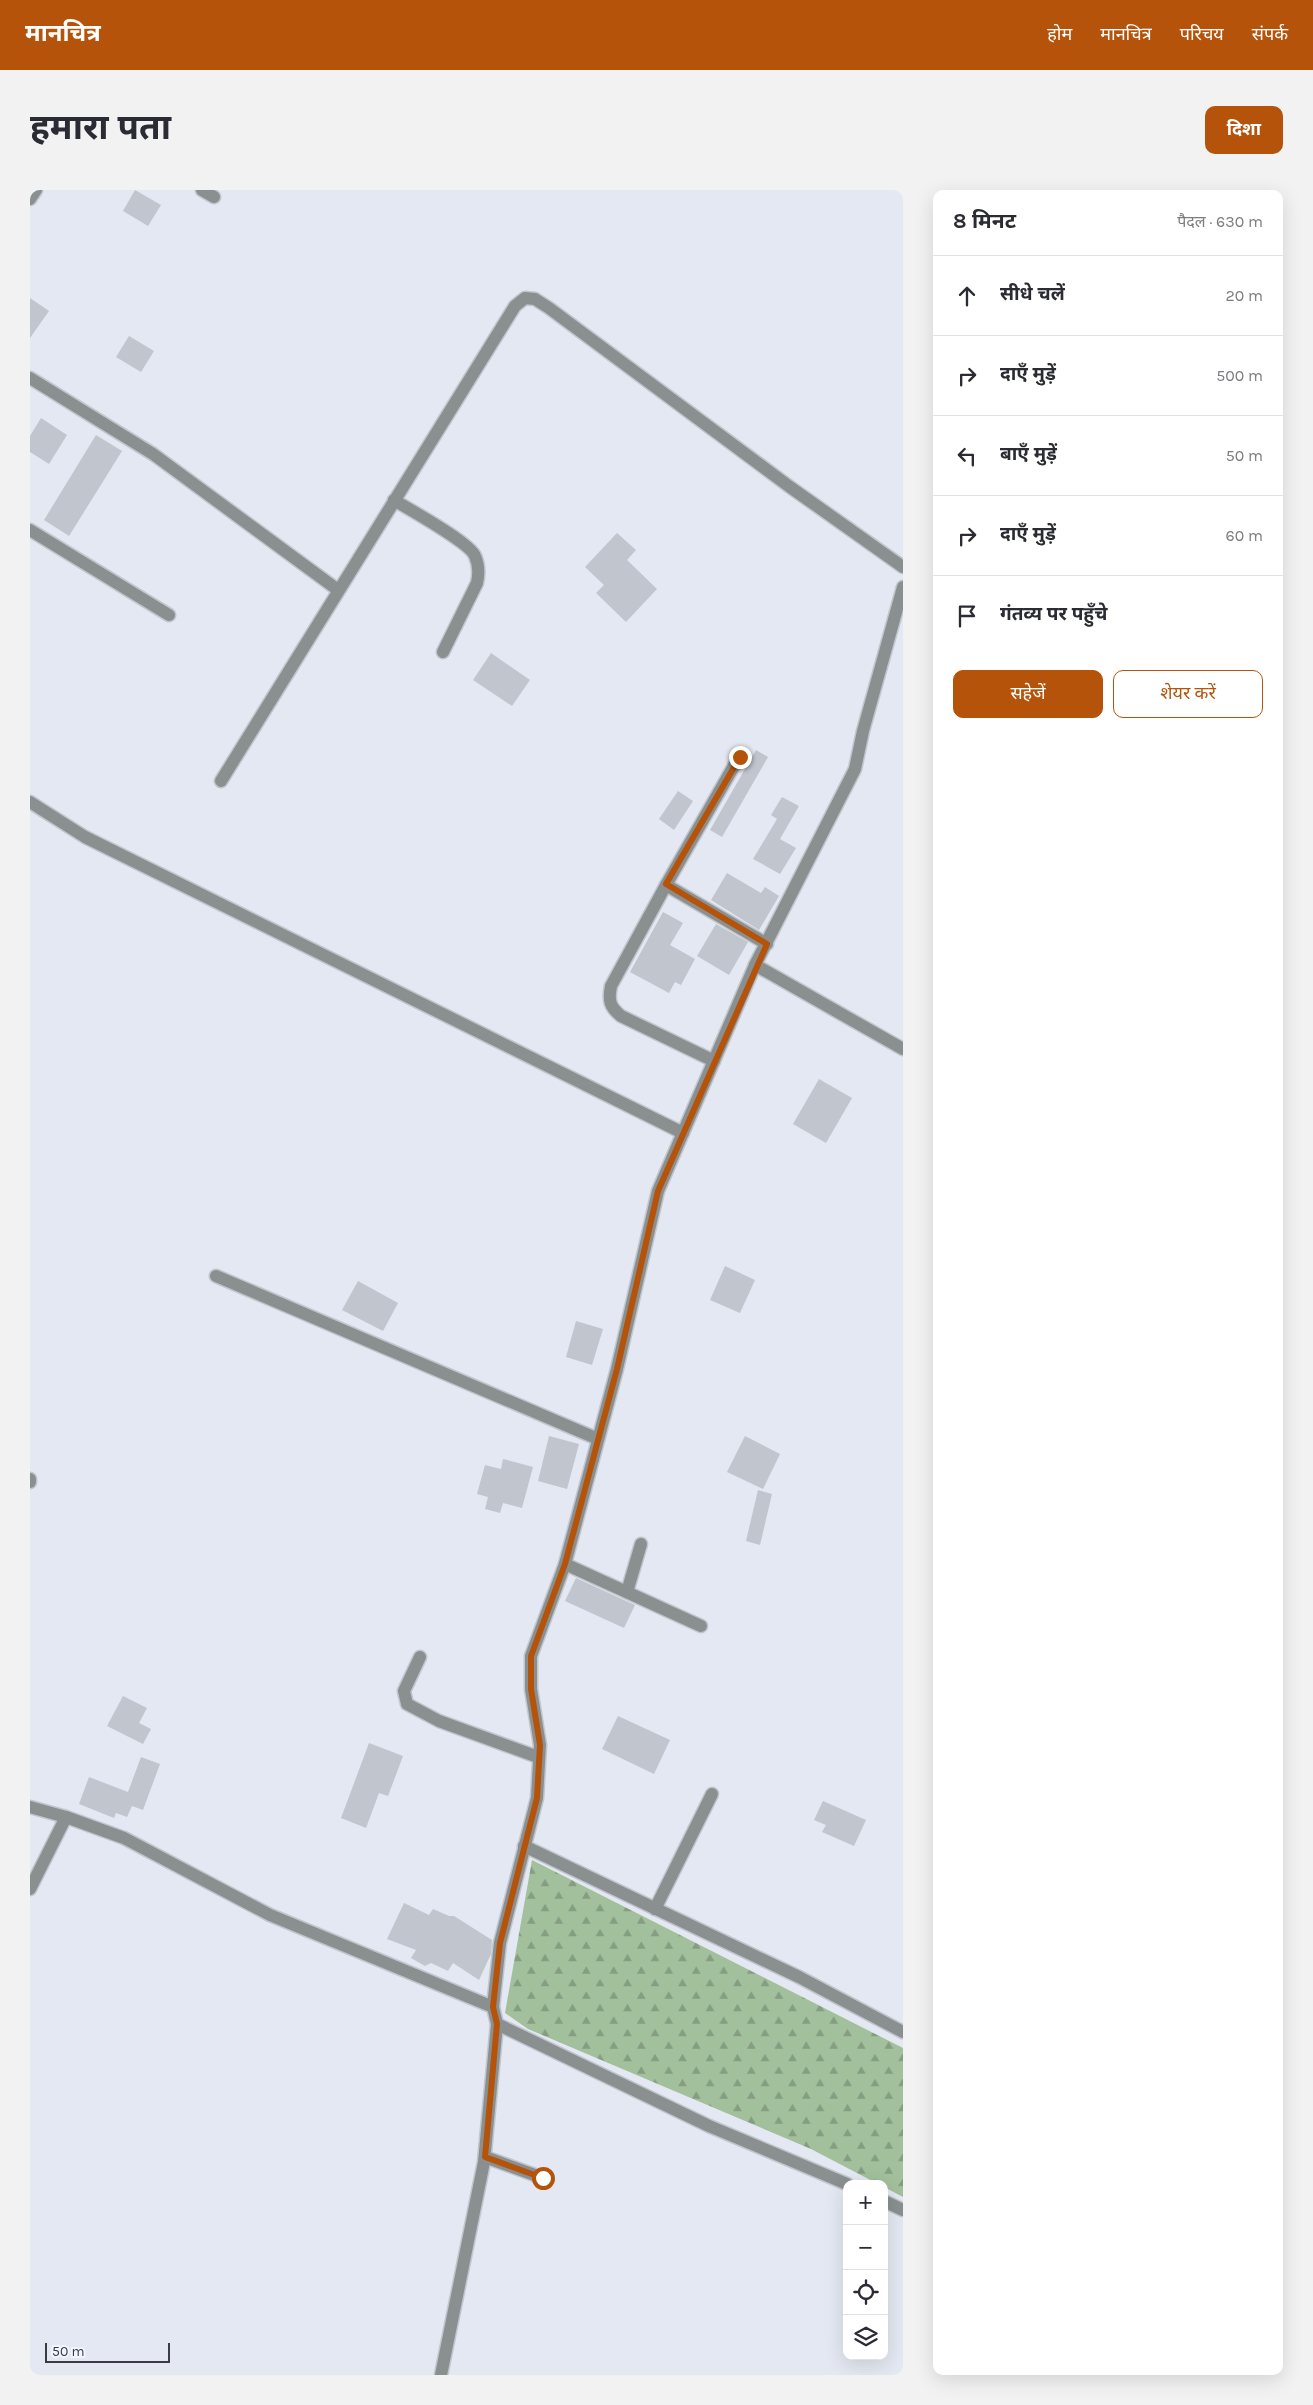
<!DOCTYPE html>
<html lang="hi">
<meta charset="utf-8">
<style>
body{margin:0;font-family:Karla,"Noto Sans Devanagari",sans-serif;background:#f2f2f3;color:#2b2b33}
.controls{position:absolute;right:15px;bottom:15px;display:grid;overflow:hidden;border-radius:10px;box-shadow:0 5px 20px #0002}
.controls button{width:45px;height:45px;display:grid;place-items:center;padding:0;border:0;border-bottom:1px solid #e1e1e2;background:#fff;color:#2b2b33;font:25px sans-serif}
.scale{position:absolute;left:15px;bottom:12px;width:125px;box-sizing:border-box;padding-left:5px;border:2px solid #3a3c40;border-top:0;font-size:14px;line-height:18px;white-space:nowrap;color:#3a3c40;-webkit-text-stroke:4px #f1f5fd;paint-order:stroke}
.stop{position:absolute;width:15px;height:15px;margin:-11px;border:4px solid #b45309;border-radius:50%;background:#fff}
.stop.end{background:#b45309;border-color:#fff;box-shadow:0 1px 5px #0008}
.list{margin:0;padding:0;list-style:none}
h2{display:flex;justify-content:space-between;align-items:center;height:65px;margin:0;padding:0 20px;font-size:21px}
h2 small{font-size:16px;font-weight:400;color:#7c7c81}
.list li{display:grid;grid-template-columns:32px 1fr auto;gap:15px;align-items:center;box-sizing:border-box;height:80px;padding:0 20px;border-top:1px solid #e1e1e2}
.list b{display:block;font-size:19px;white-space:nowrap}
.list em{font-size:16px;font-style:normal;color:#7c7c81}
.actions{display:flex;gap:10px;padding:15px 20px}
.actions a{flex:1;padding:11px 0;border:1px solid #b45309;border-radius:10px;text-align:center;font-size:18px;color:#b45309}
.actions .main{background:#b45309;color:#fff}
.icon{flex:none;width:28px;height:28px;fill:none;stroke:currentColor;stroke-width:2;stroke-linecap:round;stroke-linejoin:round}
.map{position:relative;flex:none;width:873px;height:2185px;overflow:hidden;border-radius:10px}
header{display:flex;align-items:center;gap:30px;box-sizing:border-box;height:70px;padding:0 25px;background:#b45309;color:#fff}
header strong{font-size:24px}
nav{display:flex;gap:28px;margin-inline-start:auto;font-size:18px}
.intro{display:flex;align-items:center;justify-content:space-between;box-sizing:border-box;height:120px;padding:0 30px}
h1{margin:0;font-size:35px}
.button{padding:12px 22px;border-radius:10px;background:#b45309;color:#fff;font-size:18px;font-weight:700}
main{display:flex;gap:30px;padding:0 30px}
aside{flex:1;background:#fff;border-radius:10px;box-shadow:0 5px 20px #0002}
.map>svg:first-child{display:block}
</style>
<header>
<strong>मानचित्र</strong>
<nav><a>होम</a><a>मानचित्र</a><a>परिचय</a><a>संपर्क</a></nav>
</header>
<div class="intro"><h1>हमारा पता</h1><a class="button">दिशा</a></div>
<main>
<div class="map">
<svg width="873" height="2185" viewBox="0 0 873 2185">
<defs>
<pattern id="forest-firs" width="22" height="20" patternUnits="userSpaceOnUse" patternTransform="scale(1.25)"><rect width="22" height="20" fill="#a2c09c"/><path d="M5 1l3.5 6h-7zM16 11l3.5 6h-7z" fill="#859d81"/></pattern>
</defs>
<rect width="100%" height="100%" fill="#e3e8f2"/>
<path fill="url(#forest-firs)" d="M502,1670L873,1858V2007L854,1997V1994H848L781,1959L498,1839L475,1823Z"/>
<g fill="#c0c5ce">
<path d="M105,0L131,15L118,36L93,21Z"/>
<path d="M0,108L19,121L0,148Z"/>
<path d="M99,146L124,161L111,182L86,167Z"/>
<path d="M11,228L37,245L19,274L0,262V246Z"/>
<path d="M66,245L92,261L39,346L14,330Z"/>
<path d="M587,343L606,360L597,370L627,399L596,432L566,403L574,395L555,377Z"/>
<path d="M461,463L500,490L482,516L443,490Z"/>
<path d="M726,560L738,567L692,647L680,640Z"/>
<path d="M648,601L663,611L644,640L629,629Z"/>
<path d="M752,607L769,616L750,649L766,658L750,684L723,669L747,629L741,625Z"/>
<path d="M697,683L731,703L735,697L749,706L729,740L681,710Z"/>
<path d="M633,722L653,733L640,755L665,769L651,795L645,792L639,803L600,782Z"/>
<path d="M686,734L718,752L699,785L667,766Z"/>
<path d="M789,889L822,908L796,953L763,934Z"/>
<path d="M695,1076L725,1090L710,1123L680,1110Z"/>
<path d="M328,1091L368,1113L353,1141L312,1120Z"/>
<path d="M546,1131L573,1139L562,1175L536,1167Z"/>
<path d="M519,1246L549,1254L537,1299L508,1291Z"/>
<path d="M715,1246L750,1264L733,1299L697,1282Z"/>
<path d="M473,1269L503,1277L492,1318L473,1313L470,1323L455,1319L458,1307L447,1304L455,1275L471,1279Z"/>
<path d="M728,1300L742,1304L730,1355L716,1351Z"/>
<path d="M546,1388L605,1415L594,1438L535,1411Z"/>
<path d="M93,1506L117,1518L109,1533L121,1539L113,1554L77,1536Z"/>
<path d="M588,1526L640,1550L624,1584L572,1559Z"/>
<path d="M339,1553L373,1566L358,1606L349,1603L336,1638L311,1628Z"/>
<path d="M111,1567L130,1574L113,1620L102,1616L97,1627L86,1623L84,1628L49,1614L59,1587L98,1602Z"/>
<path d="M793,1611L836,1630L824,1656L792,1642L796,1635L784,1630Z"/>
<path d="M374,1713L399,1725L403,1719L419,1726H424L462,1750L461,1764L449,1790L423,1773L418,1781L401,1773L395,1776L381,1768L386,1760L357,1749Z"/>
</g>
<g fill="none" stroke-linecap="round" stroke-linejoin="round">
<defs>
<g id="minor">
<path d="M172,0L184,7"/>
<path d="M0,9L6,0"/>
<path d="M0,188L123,264L308,400"/>
<path d="M364,310C380,320 439,352 445,366C449,375 449,384 447,393L413,462"/>
<path d="M0,340L139,425"/>
<path d="M191,591L485,116L495,108L505,109L519,118L760,297L873,377"/>
<path d="M0,612L55,647L653,943"/>
<path d="M636,695L737,754"/>
<path d="M725,775L873,859"/>
<path d="M684,871L591,826C580,817 578,811 581,796L636,695L709,567"/>
<path d="M186,1086L568,1249"/>
<path d="M0,1289V1292"/>
<path d="M535,1374L671,1436"/>
<path d="M597,1402L611,1354"/>
<path d="M390,1467L374,1501L377,1514L409,1531L508,1567"/>
<path d="M0,1617L36,1627L94,1648L240,1725L463,1817"/>
<path d="M494,1656L769,1787L873,1842"/>
<path d="M0,1699L36,1627"/>
<path d="M625,1719L682,1604"/>
<path d="M467,1834L679,1936L817,1994"/>
<path d="M455,1967L513,1988"/>
<path d="M854,2011L873,2020"/>
<path d="M411,2185L454,1972L467,1834L463,1817L470,1753L507,1608L510,1555L501,1499V1466L535,1374L587,1179L628,1001L725,775L825,579L833,541L873,397"/>
</g>
</defs>
<use href="#minor" stroke="#c1c6ce" stroke-width="15"/>
<use href="#minor" stroke="#8a9090" stroke-width="12"/>
</g>
<g fill="none" stroke-linecap="round" stroke-linejoin="round">
<path stroke="#b45309" stroke-width="6" d="M513,1988L455,1967L467,1834L463,1817L470,1753L507,1608L510,1555L501,1499V1466L535,1374L587,1179L628,1001L737,754L636,694L710,567"/>
</g>
</svg>
<div class="controls">
<button>+</button>
<button>−</button>
<button><svg class="icon" aria-label="locate" viewBox="0 0 24 24"><circle cx="12" cy="12" r="6"/><path d="M12 2v4M12 18v4M2 12h4M18 12h4"/></svg></button>
<button><svg class="icon" aria-label="layers" viewBox="0 0 24 24"><path d="M12 4l9 5-9 5-9-5zM3 14l9 5 9-5"/></svg></button>
</div>
<div class="scale">50 m</div>
<div class="stop" style="left:513px;top:1988px"></div>
<div class="stop end" style="left:710px;top:567px"></div>
</div>
<aside>
<h2>8 मिनट<small>पैदल · 630 m</small></h2>
<ul class="list">
<li><svg class="icon" aria-label="ahead" viewBox="0 0 24 24"><path d="M12 20V5M6 11l6-6 6 6"/></svg><div><b>सीधे चलें</b></div><em>20 m</em></li>
<li><svg class="icon" aria-label="right" viewBox="0 0 24 24"><path d="M7 20v-9h11M14 6l5 5-5 5"/></svg><div><b>दाएँ मुड़ें</b></div><em>500 m</em></li>
<li><svg class="icon" aria-label="left" viewBox="0 0 24 24"><path d="M17 20v-9H6M10 6l-5 5 5 5"/></svg><div><b>बाएँ मुड़ें</b></div><em>50 m</em></li>
<li><svg class="icon" aria-label="right" viewBox="0 0 24 24"><path d="M7 20v-9h11M14 6l5 5-5 5"/></svg><div><b>दाएँ मुड़ें</b></div><em>60 m</em></li>
<li><svg class="icon" aria-label="arrive" viewBox="0 0 24 24"><path d="M6 21V4h12l-3 4 3 4H6"/></svg><div><b>गंतव्य पर पहुँचे</b></div></li>
</ul>
<div class="actions"><a class="main">सहेजें</a><a>शेयर करें</a></div>
</aside>
</main>
